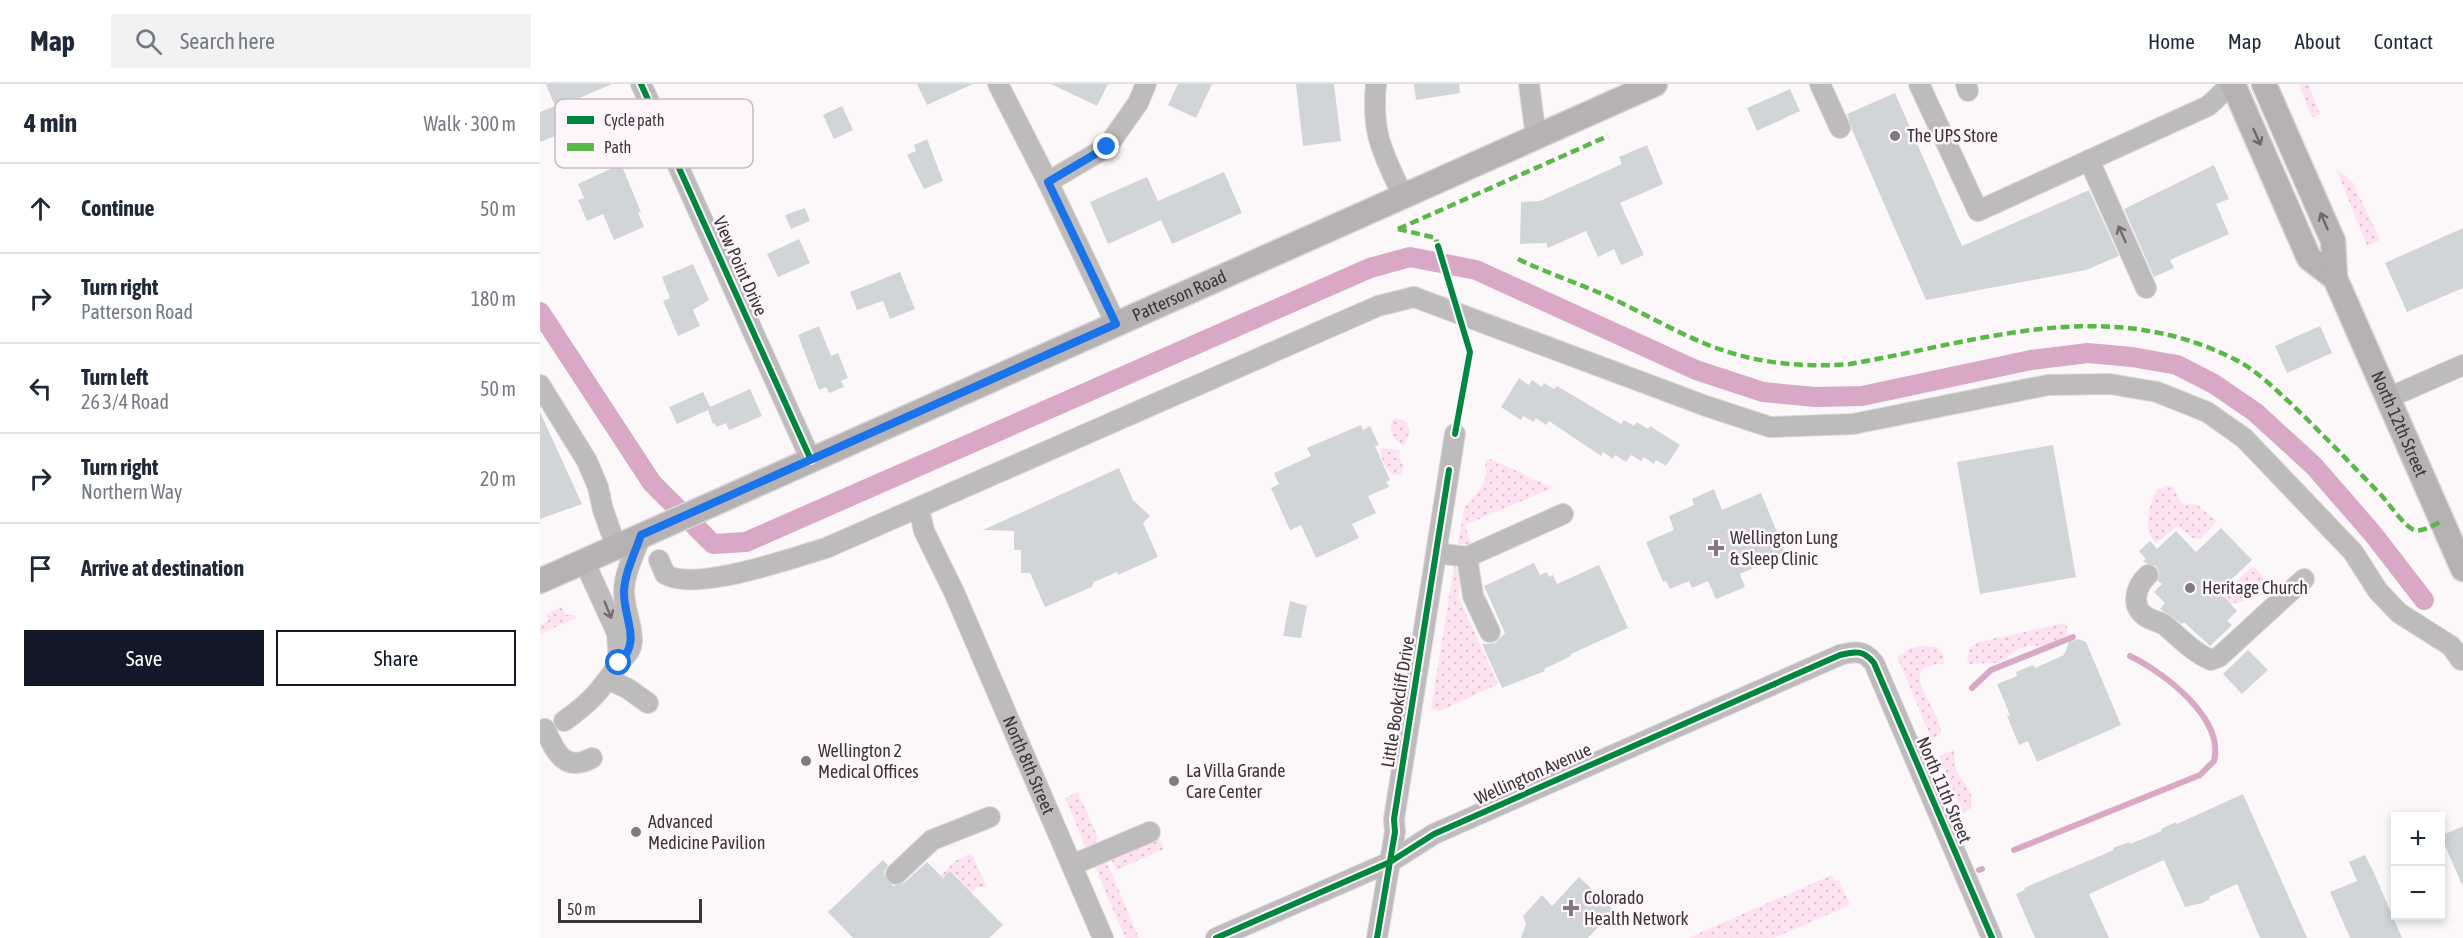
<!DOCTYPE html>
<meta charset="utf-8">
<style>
body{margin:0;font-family:"Asap Condensed",sans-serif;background:#f2f2f3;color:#1f2937}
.controls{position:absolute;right:18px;bottom:18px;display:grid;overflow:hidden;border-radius:0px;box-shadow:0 3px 9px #0003}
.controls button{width:54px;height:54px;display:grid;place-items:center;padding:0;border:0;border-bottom:2px solid #e0e1e3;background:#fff;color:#1f2937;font:30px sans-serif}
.scale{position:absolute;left:18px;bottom:15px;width:144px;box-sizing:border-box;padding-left:6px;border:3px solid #3d353a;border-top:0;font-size:16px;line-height:21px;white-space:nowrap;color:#3d353a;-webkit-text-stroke:4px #fef6fb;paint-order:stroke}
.stop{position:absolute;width:18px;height:18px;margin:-14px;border:4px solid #1a73e8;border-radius:50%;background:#fff}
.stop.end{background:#1a73e8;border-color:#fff;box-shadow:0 2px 6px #0008}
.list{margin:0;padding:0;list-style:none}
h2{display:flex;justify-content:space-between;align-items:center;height:78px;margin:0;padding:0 24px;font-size:26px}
h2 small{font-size:20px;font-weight:400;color:#747a83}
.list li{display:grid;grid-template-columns:39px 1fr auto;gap:18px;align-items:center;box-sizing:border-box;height:90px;padding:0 24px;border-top:2px solid #e0e1e3}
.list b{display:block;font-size:22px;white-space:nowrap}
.list p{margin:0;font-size:20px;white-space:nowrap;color:#747a83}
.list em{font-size:20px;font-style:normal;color:#747a83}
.actions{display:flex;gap:12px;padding:18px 24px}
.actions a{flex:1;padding:14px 0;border:2px solid #111827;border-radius:0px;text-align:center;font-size:21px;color:#111827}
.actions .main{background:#111827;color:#fff}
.icon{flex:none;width:33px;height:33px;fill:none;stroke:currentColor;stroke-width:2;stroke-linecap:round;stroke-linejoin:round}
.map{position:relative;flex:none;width:1923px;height:854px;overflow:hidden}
header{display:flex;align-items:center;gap:36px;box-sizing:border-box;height:84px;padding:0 30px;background:#fff;border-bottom:2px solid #e0e1e3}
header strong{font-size:28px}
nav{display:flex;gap:33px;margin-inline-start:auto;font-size:21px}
.search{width:420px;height:54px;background:#f2f2f3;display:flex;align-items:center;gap:15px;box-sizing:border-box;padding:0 21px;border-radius:0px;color:#747a83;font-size:22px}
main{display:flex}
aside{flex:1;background:#fff}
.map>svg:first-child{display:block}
</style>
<header>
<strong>Map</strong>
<div class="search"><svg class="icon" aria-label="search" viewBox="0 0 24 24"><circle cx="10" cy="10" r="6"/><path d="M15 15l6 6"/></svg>Search here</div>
<nav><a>Home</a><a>Map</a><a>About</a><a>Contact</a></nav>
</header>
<main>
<aside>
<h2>4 min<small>Walk · 300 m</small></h2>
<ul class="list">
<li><svg class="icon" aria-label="ahead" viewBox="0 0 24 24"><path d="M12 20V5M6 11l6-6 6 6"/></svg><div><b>Continue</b></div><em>50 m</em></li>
<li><svg class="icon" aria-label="right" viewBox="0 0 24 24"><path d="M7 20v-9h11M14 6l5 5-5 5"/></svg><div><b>Turn right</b><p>Patterson Road</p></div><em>180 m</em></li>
<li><svg class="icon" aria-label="left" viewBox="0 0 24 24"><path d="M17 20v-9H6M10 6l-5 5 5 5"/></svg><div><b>Turn left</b><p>26 3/4 Road</p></div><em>50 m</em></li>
<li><svg class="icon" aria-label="right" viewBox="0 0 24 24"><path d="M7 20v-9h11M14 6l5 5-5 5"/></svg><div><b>Turn right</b><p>Northern Way</p></div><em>20 m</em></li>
<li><svg class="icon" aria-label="arrive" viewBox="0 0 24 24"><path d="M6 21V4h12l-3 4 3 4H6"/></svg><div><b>Arrive at destination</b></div></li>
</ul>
<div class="actions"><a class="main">Save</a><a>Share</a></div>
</aside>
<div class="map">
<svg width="1923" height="854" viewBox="0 0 1923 854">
<defs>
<pattern id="grass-dots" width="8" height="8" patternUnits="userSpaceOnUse" patternTransform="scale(1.5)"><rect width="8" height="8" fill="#fee2f2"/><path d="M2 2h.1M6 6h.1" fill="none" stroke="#dbc2d0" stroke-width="1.8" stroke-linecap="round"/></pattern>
</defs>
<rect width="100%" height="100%" fill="#fcf8fa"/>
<g fill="url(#grass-dots)">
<path d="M1759,0H1768L1780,30L1773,33L1770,29Z"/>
<path d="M1796,85L1812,97L1840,156L1827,162Z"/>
<path d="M854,334L863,336C874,347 869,351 864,362C853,356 846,345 854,334Z"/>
<path d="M840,364L860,366L859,373L864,383L861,390L855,391C843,387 842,373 840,364Z"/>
<path d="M951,375L1013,404L925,441L931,459L929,461L918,460L924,424L942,402L946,392L945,376Z"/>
<path d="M1628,401L1634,404L1641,419L1657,421L1677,437L1660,455L1653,454L1637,442L1619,457L1616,458C1601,447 1609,421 1617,406Z"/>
<path d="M914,482L921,489L919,514L958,600L900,627L891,625Z"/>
<path d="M1712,483L1717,485L1727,500C1704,521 1703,519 1671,520Z"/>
<path d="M21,523L26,531H34L36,534L0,550V541L9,536L6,530Z"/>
<path d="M1525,539L1527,542V551L1508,561L1491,562L1478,565L1459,579L1427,580L1429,564L1438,558Z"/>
<path d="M1381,562L1396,563L1403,570L1404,580C1351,580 1402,625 1401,649L1392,656L1357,573L1370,564Z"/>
<path d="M1414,666C1415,672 1414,679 1416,685C1422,701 1437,705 1430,725L1423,729L1399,672Z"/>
<path d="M538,708L558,754L556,758L546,764L525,714Z"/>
<path d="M619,753L624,765L576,786L571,775Z"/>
<path d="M431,769L447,803H436L432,809L411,787L403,794L400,792L415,777Z"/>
<path d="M566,776L599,854H585L555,783Z"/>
<path d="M1292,791L1295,797L1299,796L1310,821L1234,854H1148Z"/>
</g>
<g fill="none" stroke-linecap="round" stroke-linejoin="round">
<g stroke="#d8a8c6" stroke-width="6">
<path d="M1432,604L1451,586L1533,553"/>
<path d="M1474,766L1660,691L1674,677C1685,634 1623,588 1590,572"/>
<path d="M1439,786L1442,785"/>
</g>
<path stroke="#d8a8c6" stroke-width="20" d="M0,228L112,399L173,460L206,458L830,184L870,173L936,186L1156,286L1223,308L1275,313L1322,312L1491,276L1548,269L1592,273L1637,281L1674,300L1715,328L1774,382L1833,450L1884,516"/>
</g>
<g fill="#d2d5d7">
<path d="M6,0H72L16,24L25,48L0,58V28L15,22Z"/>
<path d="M377,0H433L387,21Z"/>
<path d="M511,0H568L557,22Z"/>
<path d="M638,0H672L656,34L628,21Z"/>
<path d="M756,0H794L801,57L763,62Z"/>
<path d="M874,0H919L920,9L876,16Z"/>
<path d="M1250,5L1260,27L1217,47L1207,24Z"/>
<path d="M1355,9L1422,162L1549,106L1579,172L1546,186L1386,216L1312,46L1307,30Z"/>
<path d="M302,22L313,46L294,55L283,31Z"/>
<path d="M387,55L403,97L384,105L367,71L376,67L374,61Z"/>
<path d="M1107,61L1123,100L1080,119L1104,171L1081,181L1074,165L1058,173L1046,147L1008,164L1006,159L980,160L981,118L1000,117L1082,80L1079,73Z"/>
<path d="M81,80L101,128L98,129L104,143L74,156L63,130L47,137L38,116L44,114L38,100Z"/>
<path d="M1674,81L1689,115L1676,120L1689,150L1630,176L1634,184L1614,193L1584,125Z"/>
<path d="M684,88L702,129L632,160L621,136L568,160L550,118L607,93L618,117Z"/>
<path d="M265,124L270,137L251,145L245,131Z"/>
<path d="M1923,144V204L1867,228L1845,179Z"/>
<path d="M259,155L270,179L238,193L227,170Z"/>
<path d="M153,180L169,216L153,226L160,242L138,252L123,217L130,214L122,193Z"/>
<path d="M360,188L375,225L350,235L343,217L317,226L310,208Z"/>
<path d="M279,242L291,272L298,269L308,294L301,297L304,303L289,309L286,303L279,306L258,251Z"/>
<path d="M1780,242L1792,269L1747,289L1735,262Z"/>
<path d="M979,294L989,301L992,296L1002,303L1004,299L1014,305L1017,302L1081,340L1084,336L1094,342L1097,338L1108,345L1110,342L1140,361L1126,382L1116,376L1114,380L1104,373L1101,377L1091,371L1086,378L1075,371L1073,375L1063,368L1061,372L1009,337L1006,341L996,334L994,338L983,332L981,336L961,323Z"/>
<path d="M210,305L222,332L189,346L186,339L176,343L175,339L173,340L168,326L137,340L129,323L163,308L170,323Z"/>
<path d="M0,328L42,420L0,435Z"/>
<path d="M821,341L823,346L830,342L839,361L835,362L850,396L846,398L849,403L828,412L836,429L812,440L819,454L776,474L761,441L750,446L731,404L739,400L734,389L771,372L767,364Z"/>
<path d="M1513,361L1536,493L1440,510L1417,378Z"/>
<path d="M579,384L593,416L610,432L603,439L618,473L578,491L577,488L554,498L552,503L505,523L490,489H481V466H474V447L443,446Z"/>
<path d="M1174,405L1182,426L1221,409L1246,470L1200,490L1205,503L1176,515L1168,497L1152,504L1149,497L1130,505L1126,497L1123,498L1106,458L1134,446L1129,432L1154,421L1152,415Z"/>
<path d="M1681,444L1712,476L1679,507L1697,527L1687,537L1692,541L1670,562L1644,538L1642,540L1620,525L1625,519L1614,508L1622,500L1618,497L1619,487L1616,482L1606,479L1603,477L1606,475L1599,467L1610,457L1617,465L1636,447L1656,468Z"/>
<path d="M994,479L1000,491L1007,488L1009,493L1013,491L1017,500L1059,481L1088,544L1031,570V572L1004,585L1005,587L962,604L942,560L955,559L965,549L944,502Z"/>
<path d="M750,517L767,522L761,554L743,552Z"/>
<path d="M1538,555L1546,558L1581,641L1497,678L1488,657L1479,661L1467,632L1470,631L1457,600L1477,592L1476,588L1493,581L1495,584L1524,571L1529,558Z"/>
<path d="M1708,566L1728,586L1702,610L1683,590Z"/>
<path d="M1703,710L1767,854H1720L1697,800L1669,813L1670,815L1662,819L1645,823L1624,776L1549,810L1569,854H1495L1476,810L1485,806L1484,804L1574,766L1573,764L1589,758L1590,760L1622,747L1621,745L1636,738L1637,740Z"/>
<path d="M1923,742V803L1901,752Z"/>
<path d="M1825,771L1834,789L1862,854H1810L1790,808L1817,797L1809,778Z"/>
<path d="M343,776L348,781L344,787L345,793L353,802L364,799L387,778L403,794L410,787L463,841L449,854H313L288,828Z"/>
<path d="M1039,793L1074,826L1048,854H981L986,840L983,832L1002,811L1012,822Z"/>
</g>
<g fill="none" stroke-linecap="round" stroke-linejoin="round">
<defs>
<g id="minor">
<path d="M101,0L271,376"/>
<path d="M458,0L508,98L576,240"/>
<path d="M836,0C831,50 843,69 863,112"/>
<path d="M989,0L996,53"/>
<path d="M1280,0L1300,44"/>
<path d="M1379,0L1438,127L1668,22L1692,0"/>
<path d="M1426,0L1428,7"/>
<path d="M1549,76L1606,204"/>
<path d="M508,98L567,63L598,19L606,0"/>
<path d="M0,301L47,377L58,403L63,426L76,462"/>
<path d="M1848,314L1923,281"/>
<path id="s1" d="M379,424L384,447L414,508L563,854"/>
<path d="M897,469L927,473L1023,430"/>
<path d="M927,473L933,512L950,548"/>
<path d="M119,476L125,490C153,509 253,474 286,464L838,222L874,213L1166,322L1230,343L1313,340L1508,301L1570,300L1617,308L1667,328L1704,354L1813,468L1838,507L1859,529L1911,562L1921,576"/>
<path d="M44,477L77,549L79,579"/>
<path d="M1608,491C1596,502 1590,521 1605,532C1611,537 1620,537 1626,542C1641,555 1653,568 1671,576L1679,573L1764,495"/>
<path d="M69,596L87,604L108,619"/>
<path d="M24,637C51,618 59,608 78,581C83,573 91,569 92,558C93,542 84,525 84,508C84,489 95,469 101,451"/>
<path d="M5,645C15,667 24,689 52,674"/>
<path d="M532,781L610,748"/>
<path d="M356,790L392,756L450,733"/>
<path d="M676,854L850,778L894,750L1300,571C1315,567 1324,566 1334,579L1452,854"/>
<path d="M837,854L855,748L854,735L915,350"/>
</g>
<g id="major">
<path d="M1693,0L1769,174L1795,194"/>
<path id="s2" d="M1724,0L1793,157L1795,194L1923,485"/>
<path id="s3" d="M0,497L1115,0"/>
</g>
</defs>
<use href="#minor" stroke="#d9d6d7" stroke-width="22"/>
<use href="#major" stroke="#d9d6d7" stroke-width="27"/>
<use href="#minor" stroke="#bebbbd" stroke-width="20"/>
<use href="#major" stroke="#b6b2b4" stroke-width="24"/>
<g stroke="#58b947" stroke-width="4.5" stroke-dasharray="9 4.5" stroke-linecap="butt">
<path d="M858,145L896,154L899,167"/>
<path d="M858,145L1068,52"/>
<path d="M978,175C1009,190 1041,200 1071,214C1103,229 1134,247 1166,260C1212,279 1262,284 1310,280C1442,257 1568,210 1696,276C1714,285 1731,301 1746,315C1779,346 1810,379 1842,412C1849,420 1864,441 1872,445C1880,450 1894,441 1902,437"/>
</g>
<defs>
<g id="cycleway">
<path d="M101,0L271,376"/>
<path d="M898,162L930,268L915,350"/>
<path d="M676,854L850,778L894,750L1300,571C1315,567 1324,566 1334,579L1452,854"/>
<path d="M837,854L855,748L854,735L909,386"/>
</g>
</defs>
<use href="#cycleway" stroke="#fef6fb" stroke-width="10"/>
<use href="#cycleway" stroke="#00873e" stroke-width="6"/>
</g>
<defs><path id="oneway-shaft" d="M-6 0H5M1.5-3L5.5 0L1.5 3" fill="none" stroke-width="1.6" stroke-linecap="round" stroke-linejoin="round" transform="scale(1.5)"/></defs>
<g stroke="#6d676b">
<use href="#oneway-shaft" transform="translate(1717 53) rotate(66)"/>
<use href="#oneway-shaft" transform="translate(1784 137) rotate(-113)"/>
</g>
<g stroke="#716b6e">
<use href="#oneway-shaft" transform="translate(1582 150) rotate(-114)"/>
<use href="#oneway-shaft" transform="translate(68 526) rotate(68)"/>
</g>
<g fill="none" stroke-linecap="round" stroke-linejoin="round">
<path stroke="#1a73e8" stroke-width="8" d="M79,579C102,557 84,536 84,509C84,490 95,469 101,451L576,240L508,98L567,63"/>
</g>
<g fill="#80797d" stroke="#fef6fb" stroke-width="2">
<circle cx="1355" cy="52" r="6"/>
<path d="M1173 455h6v6h6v6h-6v6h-6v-6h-6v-6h6z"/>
<circle cx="1650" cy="504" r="6"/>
<circle cx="266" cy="677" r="6"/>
<circle cx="634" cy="697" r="6"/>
<circle cx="96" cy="748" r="6"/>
<path d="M1028 815h6v6h6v6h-6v6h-6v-6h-6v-6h6z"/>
</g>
<g text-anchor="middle" stroke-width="5" stroke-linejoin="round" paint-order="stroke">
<g font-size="18" fill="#3d353a" stroke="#fef6fb" text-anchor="start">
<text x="1367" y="58">The UPS Store</text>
<text x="1190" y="460">Wellington Lung<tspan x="1190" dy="21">&amp; Sleep Clinic</tspan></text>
<text x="1662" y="510">Heritage Church</text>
<text x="278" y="673">Wellington 2<tspan x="278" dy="21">Medical Offices</tspan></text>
<text x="646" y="693">La Villa Grande<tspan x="646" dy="21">Care Center</tspan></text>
<text x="108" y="744">Advanced<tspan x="108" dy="21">Medicine Pavilion</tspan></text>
<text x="1044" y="820">Colorado<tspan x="1044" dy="21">Health Network</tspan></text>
</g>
<g font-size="18" fill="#3d353a" stroke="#fef6fb">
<text transform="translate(200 182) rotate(66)" y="6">View Point Drive</text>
<text dy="6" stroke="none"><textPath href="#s3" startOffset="700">Patterson Road</textPath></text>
<text dy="6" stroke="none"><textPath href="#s2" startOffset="368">North 12th Street</textPath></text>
<text transform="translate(858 618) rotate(-81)" y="6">Little Bookcliff Drive</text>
<text dy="6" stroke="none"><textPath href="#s1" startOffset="280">North 8th Street</textPath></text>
<text transform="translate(993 690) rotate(-24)" y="6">Wellington Avenue</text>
<text transform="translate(1404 706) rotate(67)" y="6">North 11th Street</text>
</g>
</g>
<rect x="15" y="15" width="198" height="69" rx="9" fill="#fef6fb" stroke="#c4bcc1" stroke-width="1.5"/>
<rect x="27" y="32" width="27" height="8" fill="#00873e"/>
<rect x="27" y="59" width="27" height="8" fill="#58b947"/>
<g font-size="16" fill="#3d353a">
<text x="64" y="42">Cycle path</text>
<text x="64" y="69">Path</text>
</g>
</svg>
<div class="controls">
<button>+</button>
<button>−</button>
</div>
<div class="scale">50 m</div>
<div class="stop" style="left:79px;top:579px"></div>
<div class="stop end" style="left:567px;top:63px"></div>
</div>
</main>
